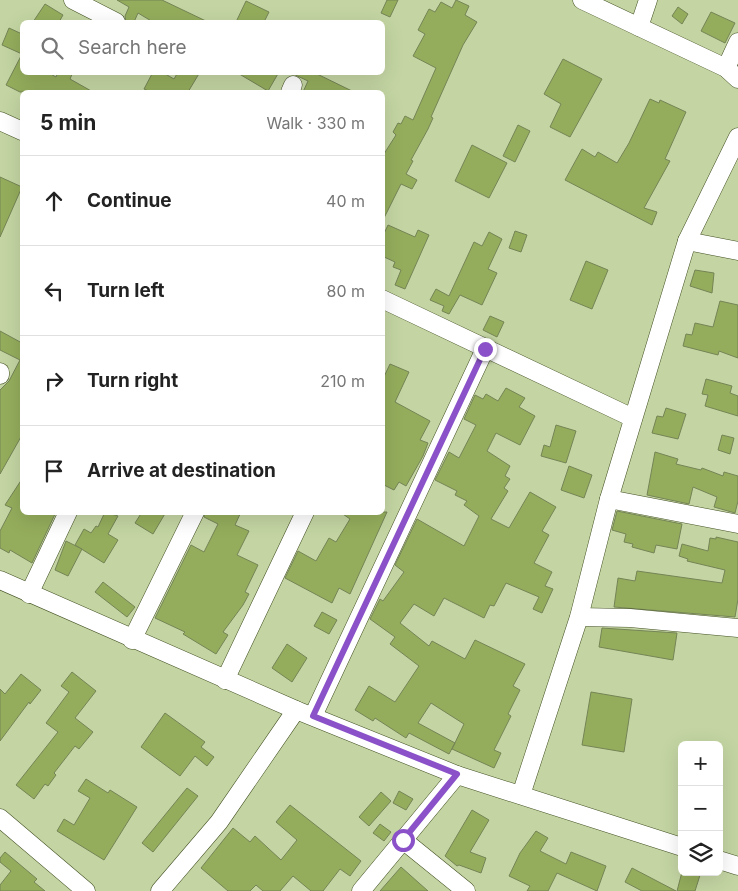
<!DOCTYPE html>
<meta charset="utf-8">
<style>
body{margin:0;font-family:Inter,sans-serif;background:#f2f2f2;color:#222}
.controls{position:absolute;right:15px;bottom:15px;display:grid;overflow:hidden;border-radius:8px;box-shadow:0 5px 20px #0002}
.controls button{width:45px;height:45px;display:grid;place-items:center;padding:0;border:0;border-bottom:1px solid #e0e0e0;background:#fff;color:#222;font:25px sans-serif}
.stop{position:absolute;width:15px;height:15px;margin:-11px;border:4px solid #8a51c8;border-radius:50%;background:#fff}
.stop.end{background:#8a51c8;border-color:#fff;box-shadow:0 1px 5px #0008}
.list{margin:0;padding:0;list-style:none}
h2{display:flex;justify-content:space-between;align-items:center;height:65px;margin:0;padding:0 20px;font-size:21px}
h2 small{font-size:16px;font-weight:400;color:#767676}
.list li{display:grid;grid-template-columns:32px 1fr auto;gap:15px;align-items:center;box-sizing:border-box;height:90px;padding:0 20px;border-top:1px solid #e0e0e0}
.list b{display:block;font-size:19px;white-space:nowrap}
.list em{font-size:16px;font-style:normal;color:#767676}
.icon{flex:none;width:28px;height:28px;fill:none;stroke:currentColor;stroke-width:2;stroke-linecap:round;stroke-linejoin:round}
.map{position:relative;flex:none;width:738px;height:891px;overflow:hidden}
.search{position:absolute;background:#fff;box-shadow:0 5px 20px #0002;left:20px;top:20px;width:365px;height:55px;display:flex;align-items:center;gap:12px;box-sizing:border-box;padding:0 18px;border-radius:8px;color:#767676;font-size:19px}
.panel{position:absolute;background:#fff;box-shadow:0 5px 20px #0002;left:20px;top:90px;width:365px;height:425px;border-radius:8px}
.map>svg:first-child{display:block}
</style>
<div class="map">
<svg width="738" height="891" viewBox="0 0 738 891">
<rect width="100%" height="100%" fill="#c4d5a3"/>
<g fill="#94ad5c" stroke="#758455">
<path d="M117,0H162L208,22H153L138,13L134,22H126L125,16L129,7Z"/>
<path d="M387,0H398L390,17L381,13Z"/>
<path d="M456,0L469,6L465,15L477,22L463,45L431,117L433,118L428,129L411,160L413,161L406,174L417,180L412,189L401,184L382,222V157L396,135L393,132L398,123L401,124L405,116L413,120L436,68L413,56L425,34L418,30L429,9L435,12L441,2L452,8Z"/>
<path d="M246,1L269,12L264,22H236Z"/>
<path d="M45,4L63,15L59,22H33Z"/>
<path d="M678,7L688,14L682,24L672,16Z"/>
<path d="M711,12L735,23L725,43L701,31Z"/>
<path d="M9,28L22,34V72H47L56,77L58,72H73L70,79L93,92H20L6,85L22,54L2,45Z"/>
<path d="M563,59L602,79L570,137L550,127L561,104L544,94Z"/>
<path d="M153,72H162L174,79L178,72H200L188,92H151L144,89Z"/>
<path d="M236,72H279L268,91Z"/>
<path d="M289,72H313L354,92H303L308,81Z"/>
<path d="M650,99L659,103L660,100L686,112L665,159L670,161L644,208L657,212L652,225L565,180L582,149L595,157L598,152L617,163L629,143Z"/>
<path d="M518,125L530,131L515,162L503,156Z"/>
<path d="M472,145L507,163L489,198L455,181Z"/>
<path d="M0,177L22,187L0,237Z"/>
<path d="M388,225L415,237L418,230L429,235L405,289L395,285L401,270L393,267L395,262L382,256V238Z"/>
<path d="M515,231L527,235L521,252L509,248Z"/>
<path d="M489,232L502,239L488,269L497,273L482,305L460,295L449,314L442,311L444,306L430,300L436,289L449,296L474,242L482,246Z"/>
<path d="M586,261L608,270L592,309L570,300Z"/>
<path d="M695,270L714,273L712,293L690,286Z"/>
<path d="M720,301L738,305V358L719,351L718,355L683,346L686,334L692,335L695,323L713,327Z"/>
<path d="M490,316L504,322L497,337L483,330Z"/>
<path d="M0,331L22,343V435L0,474V390L9,381L20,360L0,350Z"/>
<path d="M390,364L409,372L395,402L430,421L420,440L428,443L423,456L406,486L399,482L394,490L382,484V381Z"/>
<path d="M706,379L732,386L730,393L738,396V416L705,406L708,395L702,394Z"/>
<path d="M506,388L525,398L519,407L535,416L520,445L496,433L487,451L510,466L505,476L510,479L504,488L508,491L491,519L509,528L530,492L556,507L542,531L549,535L534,563L552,572L545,586L553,589L542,613L533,609L539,597L506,583L494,606L490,605L484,618L444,598L434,616L414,604L400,623L429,646L432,641L465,659L475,640L525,664L513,686L520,690L508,714L511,716L494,750L501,753L494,768L452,749L464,724L431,703L418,723L455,743L449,754L409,733L406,738L375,718L373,721L355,710L369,686L395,702L419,666L390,644L395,637L370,619L380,599L383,601L404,572L395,565L417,519L464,546L479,516L464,505L467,501L455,495L457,491L435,480L449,452L459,458L476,425L464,419L475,395L483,399L486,394L498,401Z"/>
<path d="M666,408L686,414L678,439L652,433L657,416L663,417Z"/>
<path d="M556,425L576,431L566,463L541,456L544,445L550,447Z"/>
<path d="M722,435L734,438L730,454L718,450Z"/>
<path d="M655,452L678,459L676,464L701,470L702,468L723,476L724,472L738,476V501L735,513L714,507L717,497L693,487L689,504L647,495Z"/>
<path d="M569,466L592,475L584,498L561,490Z"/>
<path d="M22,479V512H56L32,563L10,550L9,553L0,548V531L12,508L5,505Z"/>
<path d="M617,511L682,524L677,549L656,545L654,553L632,547L633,544L624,542L626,534L612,530Z"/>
<path d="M105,512L118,516L108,534L118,540L104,563L75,545L84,529L91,533L96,526L98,527Z"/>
<path d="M142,512H166L153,534L135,523Z"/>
<path d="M205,512H241L235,525L249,531L237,555L258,565L245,592L249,594L243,605L223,632L228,635L216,654L183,634L185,632L155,618L191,545L204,552L218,524L204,517Z"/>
<path d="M340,512H387L350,594L339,588L332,603L285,578L298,551L316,561L329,538L336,542L350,519Z"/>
<path d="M716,537L738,542V599L735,617L614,607L618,578L635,581L637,571L722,583L725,570L687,561L688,559L679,556L682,544L708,551L710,538L716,539Z"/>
<path d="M66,541L82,549L68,576L55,570Z"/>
<path d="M103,582L135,607L127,617L95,592Z"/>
<path d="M322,612L337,620L329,634L314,626Z"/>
<path d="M602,628L677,633L673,660L599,647Z"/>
<path d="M287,644L307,658L292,682L272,668Z"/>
<path d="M72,672L96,691L75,718L93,732L79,749L75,746L54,773L56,775L48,786L45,784L34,799L16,785L58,732L46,723L69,692L61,686Z"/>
<path d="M21,674L41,690L30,704L29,702L0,741V689L5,694Z"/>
<path d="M591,692L632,699L624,752L582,745Z"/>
<path d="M165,713L205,742L201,747L214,757L207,766L195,756L180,776L141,747Z"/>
<path d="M86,779L108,793L110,790L137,807L104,860L57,831L64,819L74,825L90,798L78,791Z"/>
<path d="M187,788L198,796L153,852L142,843Z"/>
<path d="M399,791L413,799L406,810L393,803Z"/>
<path d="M381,792L391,801L369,826L359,817Z"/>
<path d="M290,805L361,861L350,876L340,869L323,891H311L293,876L280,891H263L256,885L250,891H228L201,868L233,828L250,842L255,836L281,860L297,840L276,822Z"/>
<path d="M472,810L489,820L470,852L486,858L481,873L459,865L457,866L445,856Z"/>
<path d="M380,824L391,832L384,841L373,833Z"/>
<path d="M536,831L548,838L540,851L566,864L571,852L606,866L597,891L557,873L548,891H527L530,886L509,876L520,853Z"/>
<path d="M5,852L37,879L34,882L45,891H0V885L11,871L0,862V858Z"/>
<path d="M401,867L428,891H380Z"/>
<path d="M632,868L676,891H642L625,882Z"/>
<path d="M682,872H701L695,891H677Z"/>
</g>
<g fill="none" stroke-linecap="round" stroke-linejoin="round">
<defs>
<g id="minor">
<path d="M73,0L116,22"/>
<path d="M582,0L726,68L738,79"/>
<path d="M639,27L648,0"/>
<path d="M726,68L738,42"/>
<path d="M290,92L293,85"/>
<path d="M0,121L22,131"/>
<path d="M687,241L738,251"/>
<path d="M382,299L633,418"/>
<path d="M0,372V375"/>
<path d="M609,499L738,524"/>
<path d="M0,580L296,710L457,775L682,847"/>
<path d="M29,594L68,512"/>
<path d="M579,617L630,618L738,628"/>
<path d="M132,640L195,512"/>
<path d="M225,680L305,512"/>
<path d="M313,716L485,349"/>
<path d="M521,795L579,617L609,499L687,241L738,137"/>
<path d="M0,818L86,891"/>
<path d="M403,840L466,891"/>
<path d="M719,860L738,866"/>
<path d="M160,891L219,822L296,710"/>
<path d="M361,891L457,775"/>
</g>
</defs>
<use href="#minor" stroke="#425022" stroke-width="19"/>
<use href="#minor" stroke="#fff" stroke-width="18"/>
</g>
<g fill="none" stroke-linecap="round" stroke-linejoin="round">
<path stroke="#8a51c8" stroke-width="6" d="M403,840L457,774L313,716L485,349"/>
</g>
</svg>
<div class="controls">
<button>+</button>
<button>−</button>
<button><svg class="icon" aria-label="layers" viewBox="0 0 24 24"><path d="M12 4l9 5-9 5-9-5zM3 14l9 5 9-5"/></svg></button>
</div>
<div class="stop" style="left:403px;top:840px"></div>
<div class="stop end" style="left:485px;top:349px"></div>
<div class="search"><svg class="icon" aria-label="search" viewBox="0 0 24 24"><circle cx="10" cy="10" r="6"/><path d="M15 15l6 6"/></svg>Search here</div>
<section class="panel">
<h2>5 min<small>Walk · 330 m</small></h2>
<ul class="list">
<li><svg class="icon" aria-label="ahead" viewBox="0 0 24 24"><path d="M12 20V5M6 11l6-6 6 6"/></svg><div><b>Continue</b></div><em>40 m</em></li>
<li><svg class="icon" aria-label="left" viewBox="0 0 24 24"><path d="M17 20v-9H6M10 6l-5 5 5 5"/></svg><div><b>Turn left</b></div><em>80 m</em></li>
<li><svg class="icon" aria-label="right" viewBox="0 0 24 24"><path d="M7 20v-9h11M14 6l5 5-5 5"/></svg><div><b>Turn right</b></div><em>210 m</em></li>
<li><svg class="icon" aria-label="arrive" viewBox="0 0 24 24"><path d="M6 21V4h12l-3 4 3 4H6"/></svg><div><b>Arrive at destination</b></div></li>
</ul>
</section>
</div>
